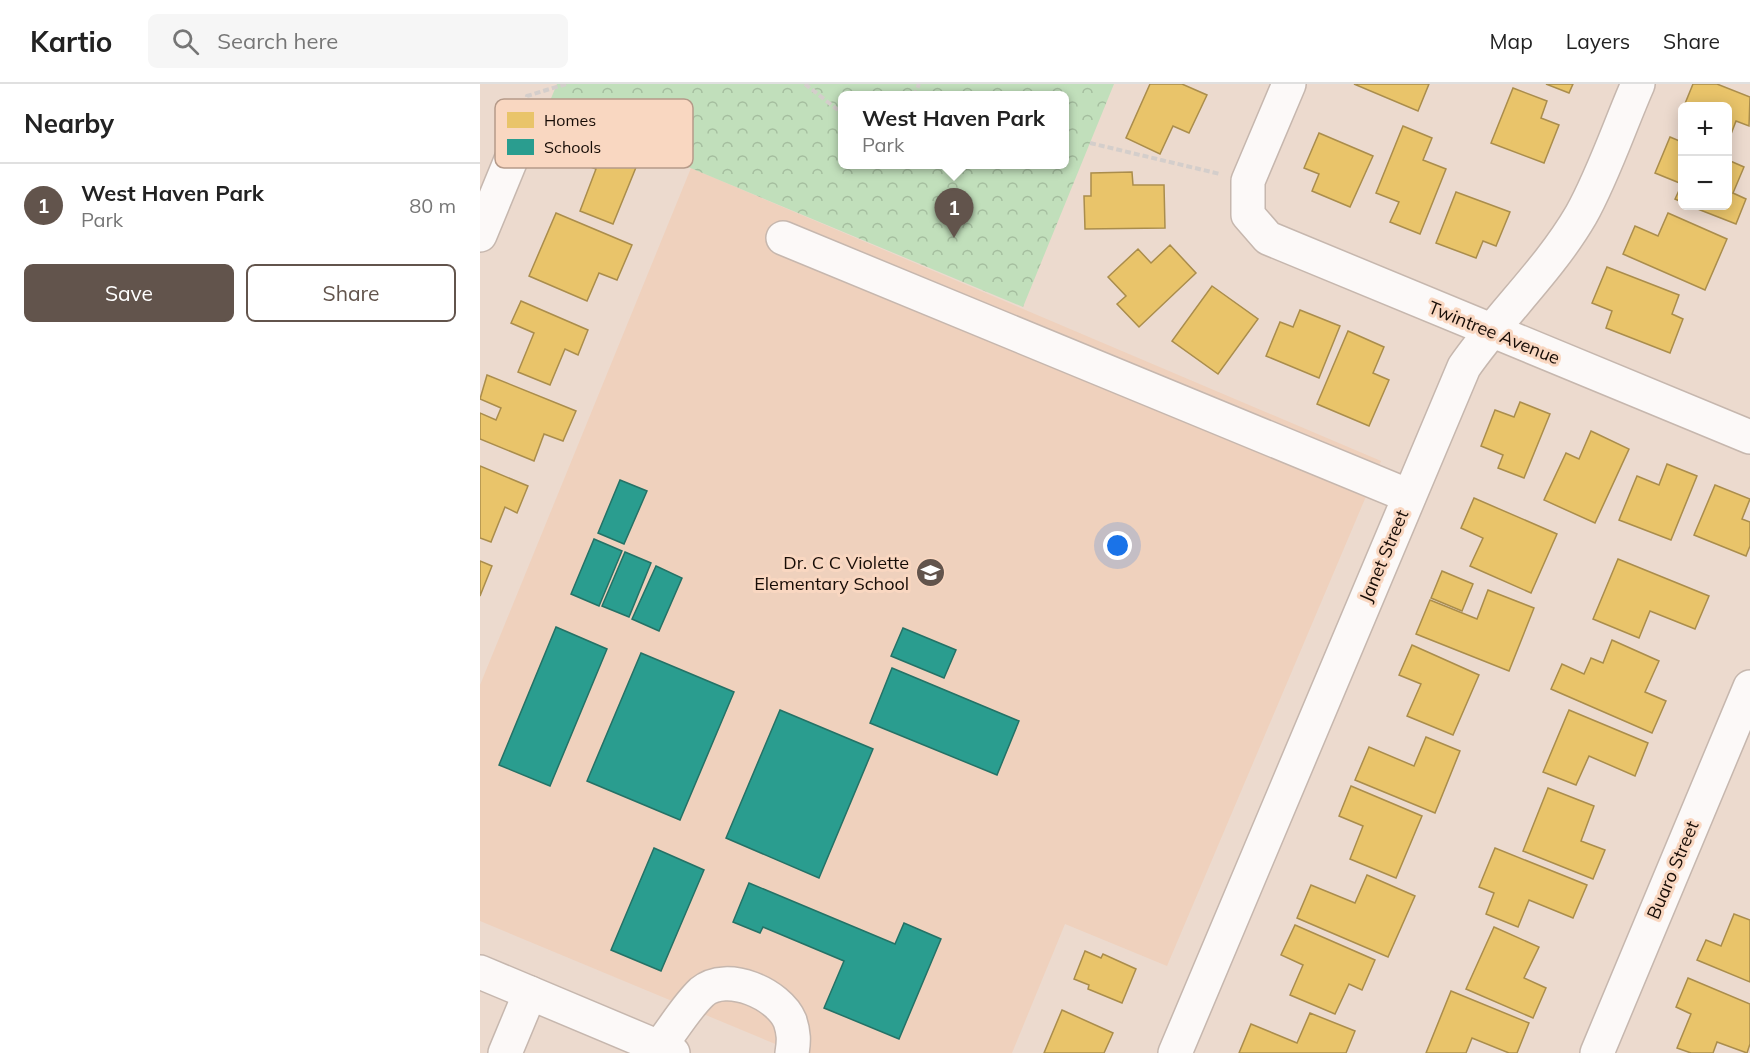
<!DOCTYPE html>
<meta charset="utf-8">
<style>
body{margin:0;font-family:Mulish,sans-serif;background:#f6f6f6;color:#222}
.controls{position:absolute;right:18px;top:18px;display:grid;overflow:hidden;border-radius:9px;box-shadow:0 3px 15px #0003}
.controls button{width:54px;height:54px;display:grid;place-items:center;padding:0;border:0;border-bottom:2px solid #e0e0e0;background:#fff;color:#222;font:30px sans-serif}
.you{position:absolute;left:638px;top:462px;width:21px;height:21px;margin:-15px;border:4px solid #fff;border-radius:50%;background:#1a73e8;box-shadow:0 0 0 9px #1a73e833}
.badge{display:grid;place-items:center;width:39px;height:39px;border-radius:50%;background:#62544c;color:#fff;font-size:20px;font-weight:700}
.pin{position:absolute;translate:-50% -50px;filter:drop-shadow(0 2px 3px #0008)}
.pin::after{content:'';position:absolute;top:32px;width:21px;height:18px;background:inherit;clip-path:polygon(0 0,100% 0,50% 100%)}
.popup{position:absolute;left:358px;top:7px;width:231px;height:78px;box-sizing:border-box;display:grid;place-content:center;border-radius:9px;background:#fff;filter:drop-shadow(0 2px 4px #0005);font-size:20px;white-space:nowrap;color:#767676}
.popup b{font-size:22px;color:#222}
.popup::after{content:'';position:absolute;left:50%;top:100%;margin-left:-12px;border:12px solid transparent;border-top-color:#fff}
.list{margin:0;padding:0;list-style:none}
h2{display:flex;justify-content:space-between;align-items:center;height:78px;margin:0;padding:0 24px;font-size:26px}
h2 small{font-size:20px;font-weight:400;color:#767676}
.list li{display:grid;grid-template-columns:39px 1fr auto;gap:18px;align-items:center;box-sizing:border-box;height:84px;padding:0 24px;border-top:2px solid #e0e0e0}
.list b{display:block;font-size:22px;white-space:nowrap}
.list p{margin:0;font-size:20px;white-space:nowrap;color:#767676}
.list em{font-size:20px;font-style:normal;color:#767676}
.actions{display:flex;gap:12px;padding:18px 24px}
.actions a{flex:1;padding:14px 0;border:2px solid #62544c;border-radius:9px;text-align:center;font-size:21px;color:#62544c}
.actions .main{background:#62544c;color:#fff}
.icon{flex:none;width:33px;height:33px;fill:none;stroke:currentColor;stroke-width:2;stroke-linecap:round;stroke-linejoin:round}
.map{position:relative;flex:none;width:1270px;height:969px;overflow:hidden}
header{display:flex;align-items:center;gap:36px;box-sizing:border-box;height:84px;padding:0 30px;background:#fff;border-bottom:2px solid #e0e0e0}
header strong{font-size:28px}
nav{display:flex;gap:33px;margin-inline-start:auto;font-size:21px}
.search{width:420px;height:54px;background:#f6f6f6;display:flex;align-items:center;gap:15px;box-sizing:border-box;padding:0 21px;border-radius:9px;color:#767676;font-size:22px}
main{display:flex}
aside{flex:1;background:#fff}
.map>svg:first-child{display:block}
</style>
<header>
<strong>Kartio</strong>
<div class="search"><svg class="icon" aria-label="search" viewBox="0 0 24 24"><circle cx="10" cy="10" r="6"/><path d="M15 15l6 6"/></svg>Search here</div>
<nav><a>Map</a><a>Layers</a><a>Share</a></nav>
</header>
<main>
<aside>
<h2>Nearby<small></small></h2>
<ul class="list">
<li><span class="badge">1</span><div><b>West Haven Park</b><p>Park</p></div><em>80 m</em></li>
</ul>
<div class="actions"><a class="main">Save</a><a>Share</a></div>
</aside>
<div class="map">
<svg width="1270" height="969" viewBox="0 0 1270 969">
<defs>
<pattern id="park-crowns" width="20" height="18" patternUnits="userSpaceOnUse" patternTransform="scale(1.5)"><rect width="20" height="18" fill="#c1dfbb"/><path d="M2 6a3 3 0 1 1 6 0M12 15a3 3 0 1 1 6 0" fill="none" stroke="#a5be9f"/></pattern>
</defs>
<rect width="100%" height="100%" fill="#ecdace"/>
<path fill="#efd1bd" d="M211,84L901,377L687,882L585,840L532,969H317L0,837V601Z"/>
<path fill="url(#park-crowns)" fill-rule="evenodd" d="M77,0H634L543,223L67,24ZM363,12H585V80H363Z"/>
<g fill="#e9c46a" stroke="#aa8d4c" stroke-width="1.5">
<path d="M670,0H702L727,11L709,49L693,42L680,70L646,54Z"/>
<path d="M874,0H949L938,27Z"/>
<path d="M1066,0H1093L1089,9Z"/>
<path d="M1213,0H1237L1270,13L1269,42L1256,37L1248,58V22H1204Z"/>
<path d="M1033,4L1067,17L1061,34L1079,41L1064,79L1011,59Z"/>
<path d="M923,42L952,54L943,76L966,85L940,150L910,138L919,118L896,109Z"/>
<path d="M839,49L893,72L870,123L832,107L839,90L824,84Z"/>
<path d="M1190,53L1202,58V118L1195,115L1202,100L1175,89Z"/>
<path d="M103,55L159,76L133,140L100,127L116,85L95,77Z"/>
<path d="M1248,76L1264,83L1253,109L1266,115L1256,140L1210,122H1248Z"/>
<path d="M652,88L653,101H684L685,144L605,145L604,112H611V89Z"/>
<path d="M976,108L1030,128L1016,162L1003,157L996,174L956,159Z"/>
<path d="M76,129L152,161L137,196L119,189L107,217L49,192Z"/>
<path d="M1188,129L1247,155L1225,206L1143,170L1155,142L1178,152Z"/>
<path d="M690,161L716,189L659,243L637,220L646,212L628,193L658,165L671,179Z"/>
<path d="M1127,183L1199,211L1192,230L1203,235L1190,269L1126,244L1132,227L1112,219Z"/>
<path d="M732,202L778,235L738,290L692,257Z"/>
<path d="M41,217L108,246L98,271L85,265L70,301L38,288L54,249L31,239Z"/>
<path d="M820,226L860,242L839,294L786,272L800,238L813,243Z"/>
<path d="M868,247L904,263L893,289L909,296L889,342L837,320Z"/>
<path d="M7,291L96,327L83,357L64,350L54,377L0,355V329L16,336L21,324L0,315Z"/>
<path d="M1040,318L1070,330L1044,394L1018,384L1023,371L1001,362L1015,326L1034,333Z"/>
<path d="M1111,347L1149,365L1115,439L1064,416L1086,369L1099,375Z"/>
<path d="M1187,380L1217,392L1191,456L1139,436L1157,392L1179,401Z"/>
<path d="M0,382L48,402L37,429L25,423L11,458L0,454Z"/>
<path d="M1235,401L1270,415L1262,435L1270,438V462L1266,472L1214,451Z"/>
<path d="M994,414L1077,450L1051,509L990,482L1003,454L981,444Z"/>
<path d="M1138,475L1229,512L1215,545L1170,527L1159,554L1113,535Z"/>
<path d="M0,477L12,482L0,512Z"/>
<path d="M962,487L993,500L982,527L951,514Z"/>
<path d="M1008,506L1054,524L1029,587L936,550L950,516L997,535Z"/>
<path d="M1132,556L1179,577L1165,608L1186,617L1172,649L1071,605L1082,580L1104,590L1111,574L1123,579Z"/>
<path d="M932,561L999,591L973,651L927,632L941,600L919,591Z"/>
<path d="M1089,626L1168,659L1155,692L1109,672L1096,701L1063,688Z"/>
<path d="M946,653L980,667L955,729L875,696L889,663L934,682Z"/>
<path d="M871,702L942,732L916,794L870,775L883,742L859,732Z"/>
<path d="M1068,704L1114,722L1101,757L1125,766L1113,795L1043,767Z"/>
<path d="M1015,764L1107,801L1093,834L1049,816L1038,843L1006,830L1014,809L999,803Z"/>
<path d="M887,791L935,812L908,873L817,834L831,801L875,819Z"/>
<path d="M1254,830L1270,836V898L1217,876L1226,856L1241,862Z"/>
<path d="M815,841L895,876L882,906L869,900L855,930L810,911L823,881L801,871Z"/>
<path d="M1014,843L1059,863L1044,894L1066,904L1053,934L986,905Z"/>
<path d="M605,867L621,874L623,870L656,885L642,919L608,905L609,901L594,895Z"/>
<path d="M1208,894L1270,920V960L1267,969L1237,958L1233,969H1211L1197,964L1211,930L1196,923Z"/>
<path d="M971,907L1049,939L1037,969H1029L992,954L986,969H946Z"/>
<path d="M582,926L633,949L624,969H564Z"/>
<path d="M830,929L875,947L866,969H759L771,940L817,959Z"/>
</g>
<g fill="#2a9d8f" stroke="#247266" stroke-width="1.5">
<path d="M140,396L167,407L144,460L118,449Z"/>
<path d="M114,455L142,467L119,522L91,510Z"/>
<path d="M145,468L171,479L149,533L122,522Z"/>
<path d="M176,482L202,494L179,547L152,535Z"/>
<path d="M76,543L127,565L70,702L19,681Z"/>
<path d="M423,544L476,566L464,594L411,572Z"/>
<path d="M161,569L254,608L200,736L107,697Z"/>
<path d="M412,584L539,637L517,691L390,639Z"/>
<path d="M300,626L393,665L339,794L246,754Z"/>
<path d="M174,764L224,786L181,887L131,866Z"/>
<path d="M269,799L415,860L424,839L461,855L419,955L344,924L364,877L283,843L280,849L253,838Z"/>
</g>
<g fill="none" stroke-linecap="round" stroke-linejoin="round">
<defs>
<g id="minor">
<path d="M809,0L768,97V131L788,154L1270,353"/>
<path d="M0,151L42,49"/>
<path d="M303,154L929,412"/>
<path d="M0,888L193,969"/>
<path d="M179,963C193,946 206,923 222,908C247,887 299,910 310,937C314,949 314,957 312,969"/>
<path d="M25,969L50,909"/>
<path d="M695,969L984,283C1020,231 1069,186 1101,131C1123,92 1140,41 1158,0"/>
<path d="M1117,969L1270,603"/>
</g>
</defs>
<use href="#minor" stroke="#c6b7ae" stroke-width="36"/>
<g stroke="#d4cecb" stroke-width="4" stroke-dasharray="6 3" stroke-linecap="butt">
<path d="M325,0L363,30"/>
<path d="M434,12L439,0"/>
<path d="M46,22L47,12L86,0"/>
<path d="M610,59L740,90"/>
</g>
<use href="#minor" stroke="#fcf9f8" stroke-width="33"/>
</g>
<defs>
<symbol id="school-disc" viewBox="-11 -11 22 22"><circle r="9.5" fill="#62544c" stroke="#f9d7c1"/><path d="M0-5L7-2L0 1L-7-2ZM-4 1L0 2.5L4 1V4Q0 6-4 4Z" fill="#fff"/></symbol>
</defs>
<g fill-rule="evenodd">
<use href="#school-disc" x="434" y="472" width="33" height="33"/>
</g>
<g text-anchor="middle" stroke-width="6" stroke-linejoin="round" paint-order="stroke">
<g font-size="18" fill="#170c06" stroke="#f9d7c1">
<text transform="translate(1014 249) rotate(22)" y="6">Twintree Avenue</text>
<text transform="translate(904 472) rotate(-67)" y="6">Janet Street</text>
<text transform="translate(1193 786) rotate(-67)" y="6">Buaro Street</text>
</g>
<g font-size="18" fill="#170c06" stroke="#f9d7c1" text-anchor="end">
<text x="429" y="485">Dr. C C Violette<tspan x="429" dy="21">Elementary School</tspan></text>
</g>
</g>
<rect x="15" y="15" width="198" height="69" rx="9" fill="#f9d7c1" stroke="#b59a89" stroke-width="1.5"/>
<rect x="27" y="28" width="27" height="16" fill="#e9c46a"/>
<rect x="27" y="55" width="27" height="16" fill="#2a9d8f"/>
<g font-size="16" fill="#170c06">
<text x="64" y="42">Homes</text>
<text x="64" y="69">Schools</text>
</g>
</svg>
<div class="controls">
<button>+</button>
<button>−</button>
</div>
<div class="you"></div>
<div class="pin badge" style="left:474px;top:154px">1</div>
<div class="popup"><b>West Haven Park</b>Park</div>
</div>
</main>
